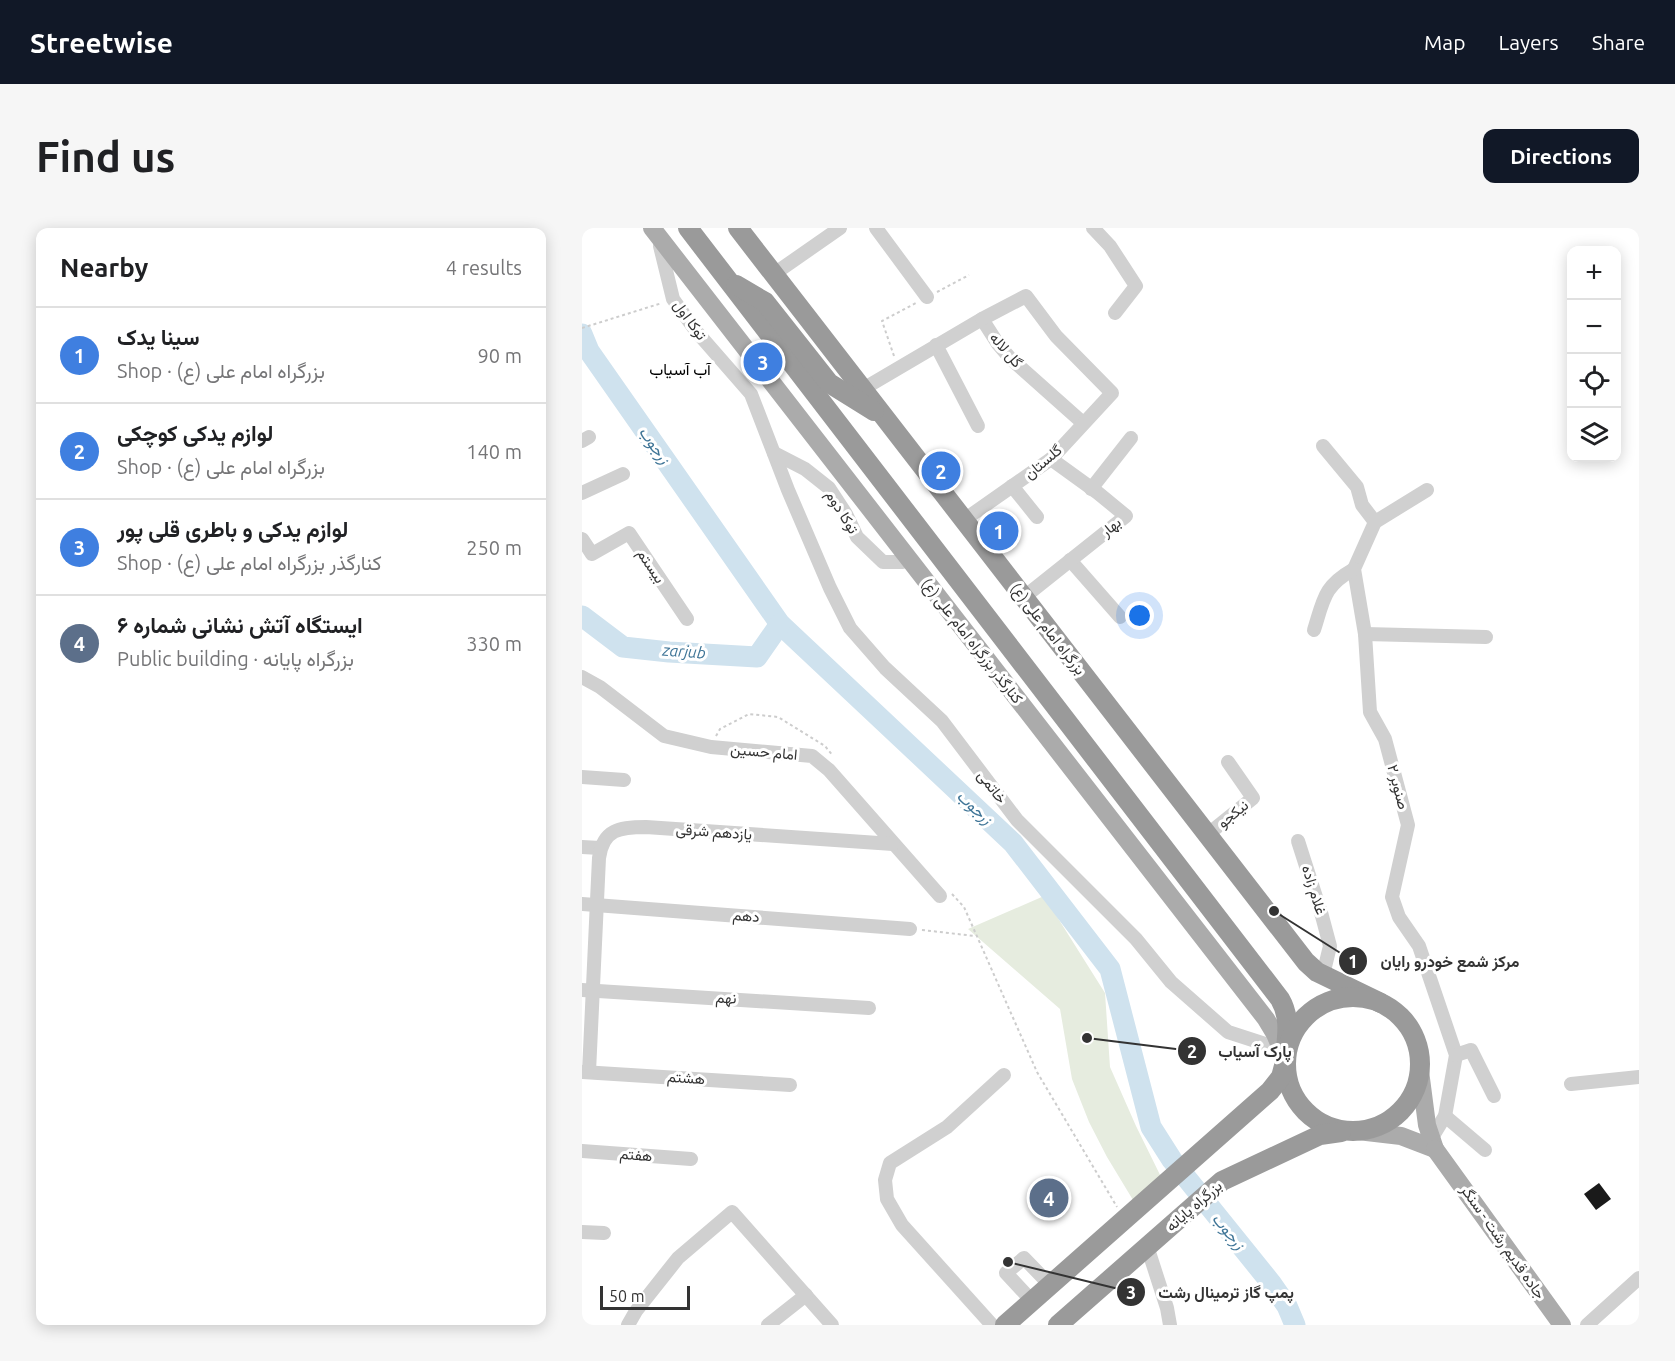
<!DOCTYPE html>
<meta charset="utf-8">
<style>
body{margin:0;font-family:Ubuntu,Vazirmatn,sans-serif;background:#f6f6f6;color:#202124}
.controls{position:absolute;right:18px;top:18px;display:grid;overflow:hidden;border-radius:12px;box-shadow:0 3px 15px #0003}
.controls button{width:54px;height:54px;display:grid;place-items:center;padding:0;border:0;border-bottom:2px solid #e0e0e0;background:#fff;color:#202124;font:30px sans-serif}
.scale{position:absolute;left:18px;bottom:15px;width:90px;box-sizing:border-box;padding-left:6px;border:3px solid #333;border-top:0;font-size:16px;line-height:21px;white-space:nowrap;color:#333;-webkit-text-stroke:4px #fff;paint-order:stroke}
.you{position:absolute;left:558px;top:388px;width:21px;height:21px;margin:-15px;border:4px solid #fff;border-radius:50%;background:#1a73e8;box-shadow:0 0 0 9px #1a73e833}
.badge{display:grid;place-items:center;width:39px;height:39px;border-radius:50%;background:#111827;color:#fff;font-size:20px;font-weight:700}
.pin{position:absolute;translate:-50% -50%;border:3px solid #fff;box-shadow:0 2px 6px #0006}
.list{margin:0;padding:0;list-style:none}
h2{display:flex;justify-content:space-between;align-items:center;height:78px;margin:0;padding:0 24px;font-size:26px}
h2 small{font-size:20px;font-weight:400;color:#757577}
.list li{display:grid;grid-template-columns:39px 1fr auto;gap:18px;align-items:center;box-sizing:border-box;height:96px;padding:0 24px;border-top:2px solid #e0e0e0}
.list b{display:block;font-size:22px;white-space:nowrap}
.list p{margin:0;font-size:20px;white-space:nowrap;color:#757577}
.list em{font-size:20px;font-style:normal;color:#757577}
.icon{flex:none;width:33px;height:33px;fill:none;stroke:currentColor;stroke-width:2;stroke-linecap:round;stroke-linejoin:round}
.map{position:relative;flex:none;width:1057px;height:1097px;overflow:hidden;border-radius:12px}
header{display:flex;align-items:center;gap:36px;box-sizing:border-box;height:84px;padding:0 30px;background:#111827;color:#fff}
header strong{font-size:28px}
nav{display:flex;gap:33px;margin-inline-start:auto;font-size:21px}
.intro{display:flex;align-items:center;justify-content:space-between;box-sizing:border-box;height:144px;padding:0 36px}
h1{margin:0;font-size:42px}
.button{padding:15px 27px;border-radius:12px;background:#111827;color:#fff;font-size:21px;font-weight:700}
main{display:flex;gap:36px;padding:0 36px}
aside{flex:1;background:#fff;border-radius:12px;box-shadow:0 3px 15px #0003}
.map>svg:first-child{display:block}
</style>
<header>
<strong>Streetwise</strong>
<nav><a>Map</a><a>Layers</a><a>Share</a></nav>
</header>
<div class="intro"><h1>Find us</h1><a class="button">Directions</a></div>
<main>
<aside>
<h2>Nearby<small>4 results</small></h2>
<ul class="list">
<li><span class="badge" style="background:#3f7fe0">1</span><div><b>سینا یدک</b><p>Shop · بزرگراه امام علی (ع)</p></div><em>90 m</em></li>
<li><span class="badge" style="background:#3f7fe0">2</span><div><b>لوازم یدکی کوچکی</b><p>Shop · بزرگراه امام علی (ع)</p></div><em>140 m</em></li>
<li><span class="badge" style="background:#3f7fe0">3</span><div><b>لوازم یدکی و باطری قلی پور</b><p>Shop · کنارگذر بزرگراه امام علی (ع)</p></div><em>250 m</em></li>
<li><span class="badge" style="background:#5c6f8a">4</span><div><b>ایستگاه آتش نشانی شماره ۶</b><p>Public building · بزرگراه پایانه</p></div><em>330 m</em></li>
</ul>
</aside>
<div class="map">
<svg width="1057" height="1097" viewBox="0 0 1057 1097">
<rect width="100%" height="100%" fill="#fff"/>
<path fill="#e6ecdf" d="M462,668L523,765L528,839L554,898L583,957L551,972L525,929L507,894L490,851L478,781L386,701Z"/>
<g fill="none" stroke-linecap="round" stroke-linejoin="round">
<g stroke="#cfe2ee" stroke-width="21">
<path d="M0,106L7,123L198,396L431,615L528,741L569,899L590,932L689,1055L705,1078L713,1097"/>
<path d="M0,388L41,419L87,424L175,429L198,396"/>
</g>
</g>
<path fill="#1a1a1a" d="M1017,955L1029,971L1014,982L1002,966Z"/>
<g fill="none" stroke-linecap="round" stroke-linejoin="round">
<g stroke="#cdcdcd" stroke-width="2" stroke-dasharray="3 3" stroke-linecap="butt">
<path d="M355,64L387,47"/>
<path d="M0,100L80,75"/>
<path d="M312,128L300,93L334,75"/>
<path d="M134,508L138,501L167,486L196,489L243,518L251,528"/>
<path d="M370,666L382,679L455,844L535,979"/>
<path d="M340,702L393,708"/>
</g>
<g stroke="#d0d0d0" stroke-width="14">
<path d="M294,0L345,69"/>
<path d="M511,0L528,18L554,58L533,85"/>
<path d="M79,12L78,18L91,71L114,103L169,166L206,262L248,360L268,400L303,440L360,493L435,592L554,711L589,754L646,804L683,816L703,831"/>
<path d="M192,46L258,0"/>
<path d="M354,117L396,198"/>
<path d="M281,161L400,91L416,116L428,130L501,195"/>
<path d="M0,213L7,209"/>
<path d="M741,218L775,259L780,277L793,294"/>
<path d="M192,225L223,241L247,260L264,286L275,309L301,334H320L327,332"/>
<path d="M430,258L455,289"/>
<path d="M509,261L549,210"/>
<path d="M845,262L793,294L772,341L783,406L788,484L803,511L826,597L810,669L817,689L837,718L874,827L863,888L849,911"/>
<path d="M0,265L41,246"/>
<path d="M382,292L469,231L530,165L474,108L444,68L400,91"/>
<path d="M0,311L10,326L47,305L105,391"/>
<path d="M488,332L538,389"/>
<path d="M441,370L544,288L516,265L469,231"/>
<path d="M732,402C742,370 742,358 772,341"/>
<path d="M783,406L904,409"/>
<path d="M0,449L18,459L82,508L129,519L230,528L247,542L358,668"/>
<path d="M0,549L42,552"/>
<path d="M625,607L671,570L646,534"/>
<path d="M716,613L740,688L748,718L741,747"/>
<path d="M0,619L18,620"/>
<path d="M0,676L328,701"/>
<path d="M0,762L287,780"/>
<path d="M874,827L889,822L912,868"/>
<path d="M0,844L208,857"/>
<path d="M7,844L17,630C21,601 38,599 64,599L311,616"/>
<path d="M989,856L1057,849"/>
<path d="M863,888L903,922"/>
<path d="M0,923L109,931"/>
<path d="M0,1004L22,1005"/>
<path d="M565,1018L585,1080L588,1097"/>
<path d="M450,1073L424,1045L442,1030L468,1057"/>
<path d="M46,1097L54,1083L96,1030L150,984L250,1097"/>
<path d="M186,1097L224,1067"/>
<path d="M410,1097L320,997L305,971L303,952L308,935L365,899L422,847"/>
<path d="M1005,1097L1057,1050"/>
</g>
<g stroke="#ababab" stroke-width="18">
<path d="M70,0L684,791L693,806L703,830"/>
<path d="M776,903L819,908L853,921L845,897L838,843"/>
<path d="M853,921L980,1097"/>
</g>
<g stroke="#9a9a9a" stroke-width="20">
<path d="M106,0L698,771C709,790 705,809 703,830"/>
<path d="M156,0L724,734L735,744L799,775"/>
<path d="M154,57L183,74L247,155L292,183"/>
<circle cx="771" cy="836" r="67"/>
<path d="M423,1097L688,863L699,849L703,834"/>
<path d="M476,1097L640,953L738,907L759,904"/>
</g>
</g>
<g text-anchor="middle" stroke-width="6" stroke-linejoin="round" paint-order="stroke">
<g font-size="15" fill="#333" stroke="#fff">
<text transform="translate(108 92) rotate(54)" y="5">توکا اول</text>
<text transform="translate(424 122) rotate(49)" y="5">گل لاله</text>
<text transform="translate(461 234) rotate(-40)" y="5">گلستان</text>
<text transform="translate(260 284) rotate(58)" y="5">توکا دوم</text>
<text transform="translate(529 299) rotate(-39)" y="5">بهار</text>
<text transform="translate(69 338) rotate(56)" y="5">بیستم</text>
<text transform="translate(466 401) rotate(52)" y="5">بزرگراه امام علی (ع)</text>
<text transform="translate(390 413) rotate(52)" y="5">کنارگذر بزرگراه امام علی (ع)</text>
<text transform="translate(182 524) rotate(5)" y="5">امام حسین</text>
<text transform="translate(410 559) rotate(53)" y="5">خاتمی</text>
<text transform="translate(816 559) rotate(75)" y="5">صنوبر ۲</text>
<text transform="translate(651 586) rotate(-39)" y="5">نیکجو</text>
<text transform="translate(132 604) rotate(4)" y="5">یازدهم شرقی</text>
<text transform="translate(732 662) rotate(73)" y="5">غلام زاده</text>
<text transform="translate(164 688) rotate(4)" y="5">دهم</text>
<text transform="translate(144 770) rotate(3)" y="5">نهم</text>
<text transform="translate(104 850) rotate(4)" y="5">هشتم</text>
<text transform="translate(54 927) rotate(4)" y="5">هفتم</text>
<text transform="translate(612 978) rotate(-41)" y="5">بزرگراه پایانه</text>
<text transform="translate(921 1014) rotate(55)" y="5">جاده قدیم رشت - سنگر</text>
</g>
<g font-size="16" fill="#000" stroke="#fff">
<text x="98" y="147">آب آسیاب</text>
</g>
<g font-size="16" font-style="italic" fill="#3f7597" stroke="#fff">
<text transform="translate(73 217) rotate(55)" y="6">زرجوب</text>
<text transform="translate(102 423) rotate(4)" y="6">zarjub</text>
<text transform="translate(393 579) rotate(43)" y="6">زرجوب</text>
<text transform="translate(647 1003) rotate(51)" y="6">زرجوب</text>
</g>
</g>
<path fill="none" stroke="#333" stroke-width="2" d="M692 683L771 733M505 810L610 823M426 1034L549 1064"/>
<g fill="#333" stroke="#fff" stroke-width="2">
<circle cx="692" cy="683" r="6"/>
<circle cx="505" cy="810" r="6"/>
<circle cx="426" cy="1034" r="6"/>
<circle cx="771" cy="733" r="15"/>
<circle cx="610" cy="823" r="15"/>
<circle cx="549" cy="1064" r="15"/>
</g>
<g font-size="18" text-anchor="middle" font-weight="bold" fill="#fff">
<text x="771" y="740">1</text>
<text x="610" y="830">2</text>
<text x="549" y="1071">3</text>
</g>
<g font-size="16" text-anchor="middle" font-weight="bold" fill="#333" stroke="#fff" stroke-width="6" stroke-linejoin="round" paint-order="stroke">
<text x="868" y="739">مرکز شمع خودرو رایان</text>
<text x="673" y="829">پارک آسیاب</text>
<text x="644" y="1070">پمپ گاز ترمینال رشت</text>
</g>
</svg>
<div class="controls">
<button>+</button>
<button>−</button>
<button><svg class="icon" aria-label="locate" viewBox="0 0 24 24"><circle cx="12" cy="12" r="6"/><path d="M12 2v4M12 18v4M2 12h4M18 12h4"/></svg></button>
<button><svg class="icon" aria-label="layers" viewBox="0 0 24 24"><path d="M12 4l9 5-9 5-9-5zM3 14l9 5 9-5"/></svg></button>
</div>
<div class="scale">50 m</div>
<div class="you"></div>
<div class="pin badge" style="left:417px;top:303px;background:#3f7fe0">1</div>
<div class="pin badge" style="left:359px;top:243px;background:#3f7fe0">2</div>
<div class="pin badge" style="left:181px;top:134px;background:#3f7fe0">3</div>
<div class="pin badge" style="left:467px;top:970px;background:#5c6f8a">4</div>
</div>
</main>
